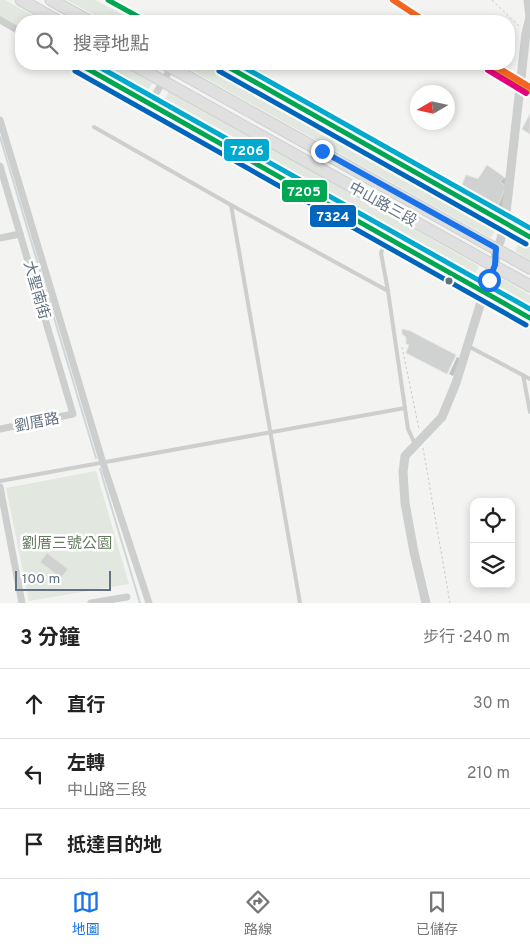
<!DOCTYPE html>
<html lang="zh-TW">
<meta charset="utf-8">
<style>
body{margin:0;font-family:Overpass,"Noto Sans TC",sans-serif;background:#f2f2f2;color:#222}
.controls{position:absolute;right:15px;bottom:15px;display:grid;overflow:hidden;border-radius:10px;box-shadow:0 2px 8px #0003}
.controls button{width:45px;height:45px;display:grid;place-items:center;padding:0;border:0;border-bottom:1px solid #e0e0e0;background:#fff;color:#222;font:25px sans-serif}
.compass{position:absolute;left:410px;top:85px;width:45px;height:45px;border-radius:50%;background:#fff;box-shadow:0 2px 8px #0003;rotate:261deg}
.scale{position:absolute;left:15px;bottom:12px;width:96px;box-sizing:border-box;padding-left:5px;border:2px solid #627283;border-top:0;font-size:14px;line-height:18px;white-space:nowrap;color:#627283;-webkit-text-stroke:4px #fff;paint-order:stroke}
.stop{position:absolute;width:15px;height:15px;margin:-11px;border:4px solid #1a73e8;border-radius:50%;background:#fff}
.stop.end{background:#1a73e8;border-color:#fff;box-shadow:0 1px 5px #0008}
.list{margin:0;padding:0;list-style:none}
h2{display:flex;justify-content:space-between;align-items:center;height:65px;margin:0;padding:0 20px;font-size:21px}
h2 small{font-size:16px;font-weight:400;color:#767676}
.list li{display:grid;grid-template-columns:32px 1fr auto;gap:15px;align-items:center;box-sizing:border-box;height:70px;padding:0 20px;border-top:1px solid #e0e0e0}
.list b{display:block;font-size:19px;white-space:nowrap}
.list p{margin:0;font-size:16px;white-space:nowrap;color:#767676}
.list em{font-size:16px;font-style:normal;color:#767676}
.icon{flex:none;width:28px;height:28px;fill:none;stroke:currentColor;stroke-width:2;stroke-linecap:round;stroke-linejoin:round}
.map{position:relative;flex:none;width:530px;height:603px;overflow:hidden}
.search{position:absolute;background:#fff;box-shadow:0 2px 8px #0003;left:15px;right:15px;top:15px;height:55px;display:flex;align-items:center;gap:12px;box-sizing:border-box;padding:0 18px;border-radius:20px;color:#767676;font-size:19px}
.sheet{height:275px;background:#fff}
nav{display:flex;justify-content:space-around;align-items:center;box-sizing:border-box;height:70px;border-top:1px solid #e0e0e0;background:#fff;font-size:14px;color:#767676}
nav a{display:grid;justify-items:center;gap:2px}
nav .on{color:#1a73e8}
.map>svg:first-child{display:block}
</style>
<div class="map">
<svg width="530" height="603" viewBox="0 0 530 603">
<rect width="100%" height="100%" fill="#f3f4f1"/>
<g fill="#e2e7df">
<path d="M0,0H5L43,21H21V29L0,17Z"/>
<path d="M67,0H95L135,21H105Z"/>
<path d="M84,64H119L152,83L144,97Z"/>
<path d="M183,64H211L498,224L491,238L182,65Z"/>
<path d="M169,91L479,266L471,281L161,106Z"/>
<path d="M522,237L530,241V260L515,251Z"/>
<path d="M503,279L530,295V315L495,295Z"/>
<path d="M96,471L129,584L29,601L6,488Z"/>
</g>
<g fill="#0003">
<path d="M492,169L509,181L502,212L462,189L479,180Z"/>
<path d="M457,357L461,359L453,376L449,374Z"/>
</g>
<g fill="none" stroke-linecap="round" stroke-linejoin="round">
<g stroke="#cfd6d9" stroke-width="2">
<path d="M0,137L96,458"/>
<path d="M100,469L140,603"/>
</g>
</g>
<g fill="#d0d1d1" stroke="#e2e3e1">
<path d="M530,114V134L522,129Z"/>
<path d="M487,165L504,177L500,182L506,186L496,210L460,190L466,175L478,179Z"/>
<path d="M402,329L410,331L456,355L447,374L406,353L409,345L406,344V337L402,334Z"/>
<path d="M47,553L68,569L61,578L40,562Z"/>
</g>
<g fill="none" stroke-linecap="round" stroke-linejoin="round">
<defs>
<g id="primary">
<path d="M21,0L58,21"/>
<path d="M51,0L89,21"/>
<path d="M132,64L530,286"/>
<path d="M165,64L530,268"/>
</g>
</defs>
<use href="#primary" stroke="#ced0d0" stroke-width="13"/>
<g stroke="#cacbcb" stroke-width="1" stroke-dasharray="2.5 2.5" stroke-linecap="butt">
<path d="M492,0L520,27"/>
<path d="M402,347L419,429"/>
<path d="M423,448L450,603"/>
</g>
<g stroke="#cdcece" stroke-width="4">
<path d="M94,127L231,205L388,291"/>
<path d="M231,205L300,603"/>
<path d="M387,238L381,253L388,291L408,429L415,444"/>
<path d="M468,346L530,379"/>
<path d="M523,375L530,412"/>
<path d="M0,481L405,408"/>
</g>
<g stroke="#cdcece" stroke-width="7">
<path d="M108,0L146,21"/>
<path d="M0,20L21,32"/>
<path d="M79,64L530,318"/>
<path d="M223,64L530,237"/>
<path d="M150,103L173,65"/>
<path d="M0,120L103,463L149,603"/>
<path d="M0,166L73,414L0,429"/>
<path d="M0,238L20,234"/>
<path d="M0,487L22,603"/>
<path d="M91,603L127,597"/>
</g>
<g stroke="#cdcece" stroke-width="9">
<path d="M528,0L530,17"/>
<path d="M426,603L414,552L405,503L403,472L405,456L442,417L456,383L484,292L495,265L496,248L500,242L505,222L526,33L530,17"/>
</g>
<use href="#primary" stroke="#e0e0e1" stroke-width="11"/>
<defs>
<g id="bus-1">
<path d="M108,0L146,21"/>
<path d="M79,64L530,318"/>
<path d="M223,64L530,237"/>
</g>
<g id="bus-2">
<path d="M75,71L526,325"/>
<path d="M219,71L526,244"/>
</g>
<g id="bus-3">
<path d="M94,64L530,309"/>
<path d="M238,64L530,228"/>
</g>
</defs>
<use href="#bus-1" stroke="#fff" stroke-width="9"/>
<use href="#bus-2" stroke="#fff" stroke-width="9"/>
<use href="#bus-3" stroke="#fff" stroke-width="9"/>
<use href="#bus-1" stroke="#00a651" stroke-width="5"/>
<use href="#bus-2" stroke="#0065bd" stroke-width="5"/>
<use href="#bus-3" stroke="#00a9ce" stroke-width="5"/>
<defs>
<path id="rail-1" d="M486,64L530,91"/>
<g id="rail-2">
<path d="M393,0L425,21"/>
<path d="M492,64L530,87"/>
</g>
<path id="rail-3" d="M488,70L526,93"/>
</defs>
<use href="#rail-1" stroke="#fff" stroke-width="10"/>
<use href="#rail-2" stroke="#fff" stroke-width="10"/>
<use href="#rail-3" stroke="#fff" stroke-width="10"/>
<use href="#rail-1" stroke="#d29921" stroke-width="6"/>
<use href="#rail-2" stroke="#f26522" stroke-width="6"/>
<use href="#rail-3" stroke="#e5007d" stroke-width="6"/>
</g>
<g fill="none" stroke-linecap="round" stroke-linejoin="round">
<path stroke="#1a73e8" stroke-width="6" d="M322,151L496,248L495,265L489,280"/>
</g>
<circle fill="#627283" stroke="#fff" stroke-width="2" cx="449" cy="281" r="4.5"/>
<g text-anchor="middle" stroke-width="5" stroke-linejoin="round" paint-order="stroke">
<g font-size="15" fill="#627283" stroke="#fff">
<text transform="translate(383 204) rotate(29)" y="5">中山路三段</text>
<text transform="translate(37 290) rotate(74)" y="5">大聖南街</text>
<text transform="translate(37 422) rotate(-11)" y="5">劉厝路</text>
</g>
<g font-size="15" fill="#647a61" stroke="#fff">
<text x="67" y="548">劉厝三號公園</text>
</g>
</g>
<g stroke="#fff" stroke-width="2">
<rect x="223" y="138" width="47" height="24" rx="5" fill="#00a9ce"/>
<rect x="281" y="179" width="47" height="24" rx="5" fill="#00a651"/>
<rect x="309" y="204" width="48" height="24" rx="5" fill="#0065bd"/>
</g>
<g font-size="14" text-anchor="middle" font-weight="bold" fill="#fff">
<text x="247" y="155">7206</text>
<text x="304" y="196">7205</text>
<text x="333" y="221">7324</text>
</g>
</svg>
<div class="controls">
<button><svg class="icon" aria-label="locate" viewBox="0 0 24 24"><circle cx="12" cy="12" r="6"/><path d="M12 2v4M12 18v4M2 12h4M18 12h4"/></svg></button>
<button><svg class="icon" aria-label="layers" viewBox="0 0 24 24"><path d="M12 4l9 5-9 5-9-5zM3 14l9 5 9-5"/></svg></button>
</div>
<svg class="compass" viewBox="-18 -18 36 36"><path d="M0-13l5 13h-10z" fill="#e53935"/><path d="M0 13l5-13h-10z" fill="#767676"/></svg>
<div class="scale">100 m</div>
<div class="stop" style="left:489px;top:280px"></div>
<div class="stop end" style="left:322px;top:151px"></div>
<div class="search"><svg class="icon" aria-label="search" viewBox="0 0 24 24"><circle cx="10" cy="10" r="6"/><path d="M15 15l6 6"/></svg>搜尋地點</div>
</div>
<section class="sheet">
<h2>3 分鐘<small>步行 · 240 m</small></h2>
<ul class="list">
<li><svg class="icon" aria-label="ahead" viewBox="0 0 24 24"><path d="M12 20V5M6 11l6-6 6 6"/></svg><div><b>直行</b></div><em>30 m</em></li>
<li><svg class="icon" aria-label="left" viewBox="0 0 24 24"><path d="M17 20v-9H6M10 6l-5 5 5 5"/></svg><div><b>左轉</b><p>中山路三段</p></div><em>210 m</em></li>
<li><svg class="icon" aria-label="arrive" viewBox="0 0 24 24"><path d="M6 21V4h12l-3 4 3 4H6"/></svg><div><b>抵達目的地</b></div></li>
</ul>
</section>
<nav>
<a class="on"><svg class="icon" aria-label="map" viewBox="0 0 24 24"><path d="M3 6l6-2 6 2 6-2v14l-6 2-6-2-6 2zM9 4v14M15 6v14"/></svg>地圖</a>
<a><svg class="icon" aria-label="directions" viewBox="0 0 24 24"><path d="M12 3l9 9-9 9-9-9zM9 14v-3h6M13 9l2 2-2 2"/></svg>路線</a>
<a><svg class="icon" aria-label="saved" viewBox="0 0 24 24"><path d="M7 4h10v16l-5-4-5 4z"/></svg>已儲存</a>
</nav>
